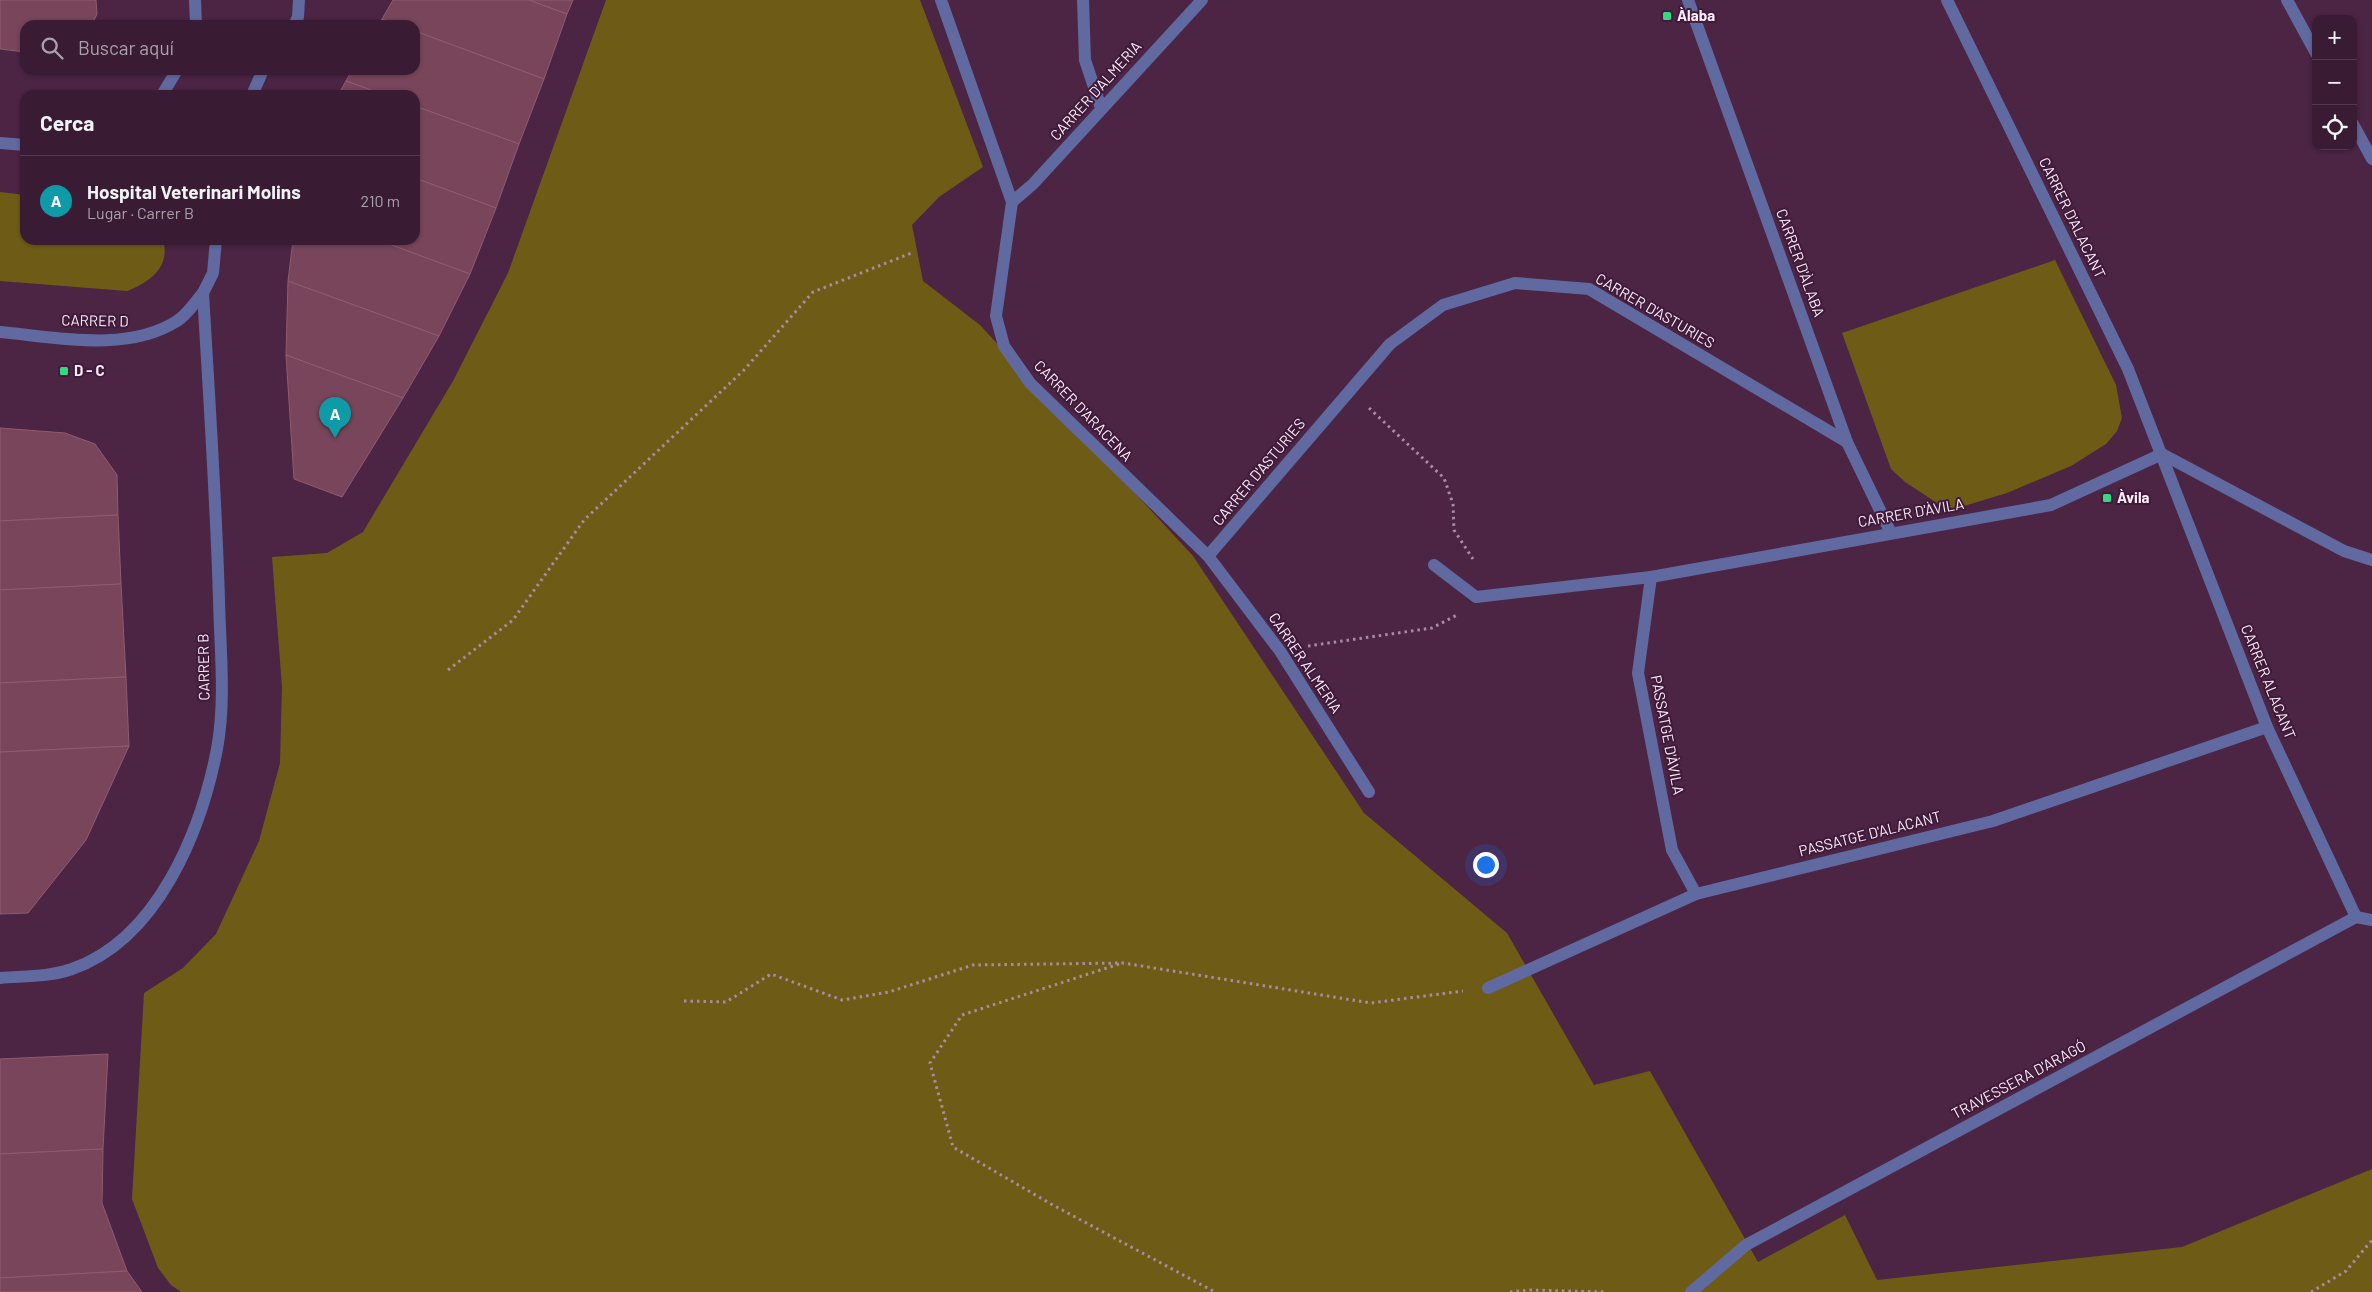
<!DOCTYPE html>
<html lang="es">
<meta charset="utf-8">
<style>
body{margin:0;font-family:Barlow,sans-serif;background:#44283f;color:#f1f3f6}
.controls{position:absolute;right:15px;top:15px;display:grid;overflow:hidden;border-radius:10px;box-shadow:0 1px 4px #0004}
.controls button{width:45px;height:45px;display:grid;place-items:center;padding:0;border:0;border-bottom:1px solid #53394e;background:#391b33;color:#f1f3f6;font:25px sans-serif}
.you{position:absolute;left:1485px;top:864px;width:18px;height:18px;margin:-12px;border:4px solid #fff;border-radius:50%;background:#1a73e8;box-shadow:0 0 0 8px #1a73e833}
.badge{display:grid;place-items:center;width:32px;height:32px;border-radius:50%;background:#8c9099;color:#fff;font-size:16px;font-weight:700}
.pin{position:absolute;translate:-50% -41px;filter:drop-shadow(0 1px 2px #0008)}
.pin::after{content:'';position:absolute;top:26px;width:18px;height:15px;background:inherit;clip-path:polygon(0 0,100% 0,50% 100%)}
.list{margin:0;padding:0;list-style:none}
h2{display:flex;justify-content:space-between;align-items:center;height:65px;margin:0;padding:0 20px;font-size:21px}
h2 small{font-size:16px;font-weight:400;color:#aba1ac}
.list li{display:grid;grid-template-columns:32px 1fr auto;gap:15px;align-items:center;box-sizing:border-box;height:90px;padding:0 20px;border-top:1px solid #53394e}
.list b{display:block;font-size:19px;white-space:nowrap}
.list p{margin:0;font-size:16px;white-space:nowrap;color:#aba1ac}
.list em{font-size:16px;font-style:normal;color:#aba1ac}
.icon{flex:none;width:28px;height:28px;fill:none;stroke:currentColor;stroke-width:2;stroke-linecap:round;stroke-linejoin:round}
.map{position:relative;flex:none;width:2372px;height:1292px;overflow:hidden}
.search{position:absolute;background:#391b33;box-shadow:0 1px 4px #0004;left:20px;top:20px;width:400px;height:55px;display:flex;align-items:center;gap:12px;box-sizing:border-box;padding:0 18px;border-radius:15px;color:#aba1ac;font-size:19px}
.panel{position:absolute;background:#391b33;box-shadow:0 1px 4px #0004;left:20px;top:90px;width:400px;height:155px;border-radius:15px}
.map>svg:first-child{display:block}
</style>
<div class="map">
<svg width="2372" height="1292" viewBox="0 0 2372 1292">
<rect width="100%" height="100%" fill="#4c2444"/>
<g fill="#6e5c16">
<path d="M606,0H920L983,167L939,197L912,225L923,281L980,325L1193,556L1364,813L1507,933L1594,1085L1650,1071L1758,1262L1845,1215L1877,1280L2182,1247L2372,1169V1292H181L171,1285L158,1268L132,1199L144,993L183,968L216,934L259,841L280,763L282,687L272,557L327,553L363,532L453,381L508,273Z"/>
<path d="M0,192L25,195V240H163C171,267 149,283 127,291L0,281Z"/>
<path d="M2055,260L2116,385L2122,418L2117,431L2106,444L2071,466L2007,493L1954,509L1937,503L1905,482L1891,469L1842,333Z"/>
</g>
<g fill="#78455a" stroke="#915b70">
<path d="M0,0H96L97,14L92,25H25V52L0,49Z"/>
<path d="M393,0H529L567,14L544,79L415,31V25H398L382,19Z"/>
<path d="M529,0H573L567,14Z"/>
<path d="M382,19L398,25H378Z"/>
<path d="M415,31L544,79L519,144L415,106V95H385L346,81L352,70H415Z"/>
<path d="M346,81L385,95H338Z"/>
<path d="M415,106L519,144L496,208L415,178Z"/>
<path d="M415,178L496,208L470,274L378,240H415Z"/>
<path d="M293,240H378L470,274L439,336L288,281Z"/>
<path d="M288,281L439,336L403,398L286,355Z"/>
<path d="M286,355L403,398L342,497L294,479Z"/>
<path d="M0,428L65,433L95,444L117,475L118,515L0,521Z"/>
<path d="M118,515L121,584L0,590V521Z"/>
<path d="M121,584L126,677L0,683V590Z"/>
<path d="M126,677L129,746L0,752V683Z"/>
<path d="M129,746L86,840L28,913L0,914V752Z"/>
<path d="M108,1054L103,1149L0,1154V1059Z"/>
<path d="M103,1149L102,1203L127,1271L0,1278V1154Z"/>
<path d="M127,1271L142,1292H0V1278Z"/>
</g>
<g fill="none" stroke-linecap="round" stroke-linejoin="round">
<g stroke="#a88ca2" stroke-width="3" stroke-dasharray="2.5 4" stroke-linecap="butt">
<path d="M1369,408L1444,478L1453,504L1454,530L1473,559"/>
<path d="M1308,646L1432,628L1457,615"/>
<path d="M448,670L513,620L584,520L744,370L813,292L914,252"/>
<path d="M1119,964L962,1015L930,1063L953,1147L1051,1204L1215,1292"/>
<path d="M684,1001L726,1002L771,974L842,1000L889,992L973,965L1123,963L1371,1003L1463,991"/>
<path d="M1510,1292L1529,1290L1607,1292"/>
<path d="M2311,1292L2346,1271L2372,1240"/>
</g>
<g stroke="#606aa0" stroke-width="12">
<path d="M195,0L196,25"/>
<path d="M941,0L1012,202L996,316L1004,346L1030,383L1208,556L1280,651L1369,792"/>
<path d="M1083,0L1085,60L1101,108"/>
<path d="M1688,0L1847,442L1891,533"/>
<path d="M1947,0L2128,369L2267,727L2356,917"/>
<path d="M2287,0L2316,53"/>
<path d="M294,25L298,17L299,0"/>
<path d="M162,95L177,70"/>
<path d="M252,95L263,70"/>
<path d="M2353,124L2372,159"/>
<path d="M0,143L25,145"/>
<path d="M1012,202L1033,184L1202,0"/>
<path d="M0,332C56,337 127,353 177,321C187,315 195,302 203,293"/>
<path d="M2162,454L2344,551L2372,560"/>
<path d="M1208,556L1390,344L1443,305L1515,283L1589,289L1847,442"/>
<path d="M1434,565L1476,597L1651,577L2051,505L2162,454"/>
<path d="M1651,577L1638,673L1672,850L1696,894"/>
<path d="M0,978C24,976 49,977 72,969C158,939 201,831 217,749C226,700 220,649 219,600C216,498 209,395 203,293L213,273L216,240"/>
<path d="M1488,988L1696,894L1993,821L2267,727"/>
<path d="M1691,1292L1746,1245L2356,917L2372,920"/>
</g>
</g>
<g fill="#33d882" stroke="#401a3a" stroke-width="2">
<rect x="1662" y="11" width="10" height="10" rx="2.5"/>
<rect x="59" y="366" width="10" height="10" rx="2.5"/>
<rect x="2102" y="493" width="10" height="10" rx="2.5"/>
</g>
<g text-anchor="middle" stroke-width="4" stroke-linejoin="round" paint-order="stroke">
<g font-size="15" font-weight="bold" fill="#feeefa" stroke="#401a3a" text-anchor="start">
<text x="1677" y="21">Àlaba</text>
<text x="74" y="376">D - C</text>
<text x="2117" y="503">Àvila</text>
</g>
<g font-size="15" fill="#feeefa" stroke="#401a3a">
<text transform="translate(1096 91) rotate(-48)" y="5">CARRER D'ALMERIA</text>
<text transform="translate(2072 218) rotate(64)" y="5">CARRER D'ALACANT</text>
<text transform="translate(1800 263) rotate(70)" y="5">CARRER D'ÀLABA</text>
<text transform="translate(1655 311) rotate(30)" y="5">CARRER D'ASTURIES</text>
<text transform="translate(95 321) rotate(1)" y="5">CARRER D</text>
<text transform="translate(1083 411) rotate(46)" y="5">CARRER D'ARACENA</text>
<text transform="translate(1259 472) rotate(-50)" y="5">CARRER D'ASTURIES</text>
<text transform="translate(1911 513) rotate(-10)" y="5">CARRER D'ÀVILA</text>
<text transform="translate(1305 663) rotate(56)" y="5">CARRER ALMERIA</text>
<text transform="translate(204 667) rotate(-91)" y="5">CARRER B</text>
<text transform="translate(2268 682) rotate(68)" y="5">CARRER ALACANT</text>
<text transform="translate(1667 735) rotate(79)" y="5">PASSATGE D'ÀVILA</text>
<text transform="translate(1870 834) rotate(-14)" y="5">PASSATGE D'ALACANT</text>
<text transform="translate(2019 1080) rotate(-28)" y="5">TRAVESSERA D'ARAGÓ</text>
</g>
</g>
</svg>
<div class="controls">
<button>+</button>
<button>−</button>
<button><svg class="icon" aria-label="locate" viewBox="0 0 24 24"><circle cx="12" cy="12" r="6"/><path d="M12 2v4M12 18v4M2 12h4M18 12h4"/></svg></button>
</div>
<div class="you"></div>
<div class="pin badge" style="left:335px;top:438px;background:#0f9aa8">A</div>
<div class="search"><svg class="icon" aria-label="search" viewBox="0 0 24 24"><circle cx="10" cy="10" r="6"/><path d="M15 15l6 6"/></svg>Buscar aquí</div>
<section class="panel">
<h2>Cerca<small></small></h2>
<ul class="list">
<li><span class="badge" style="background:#0f9aa8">A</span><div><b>Hospital Veterinari Molins</b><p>Lugar · Carrer B</p></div><em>210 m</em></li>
</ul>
</section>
</div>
